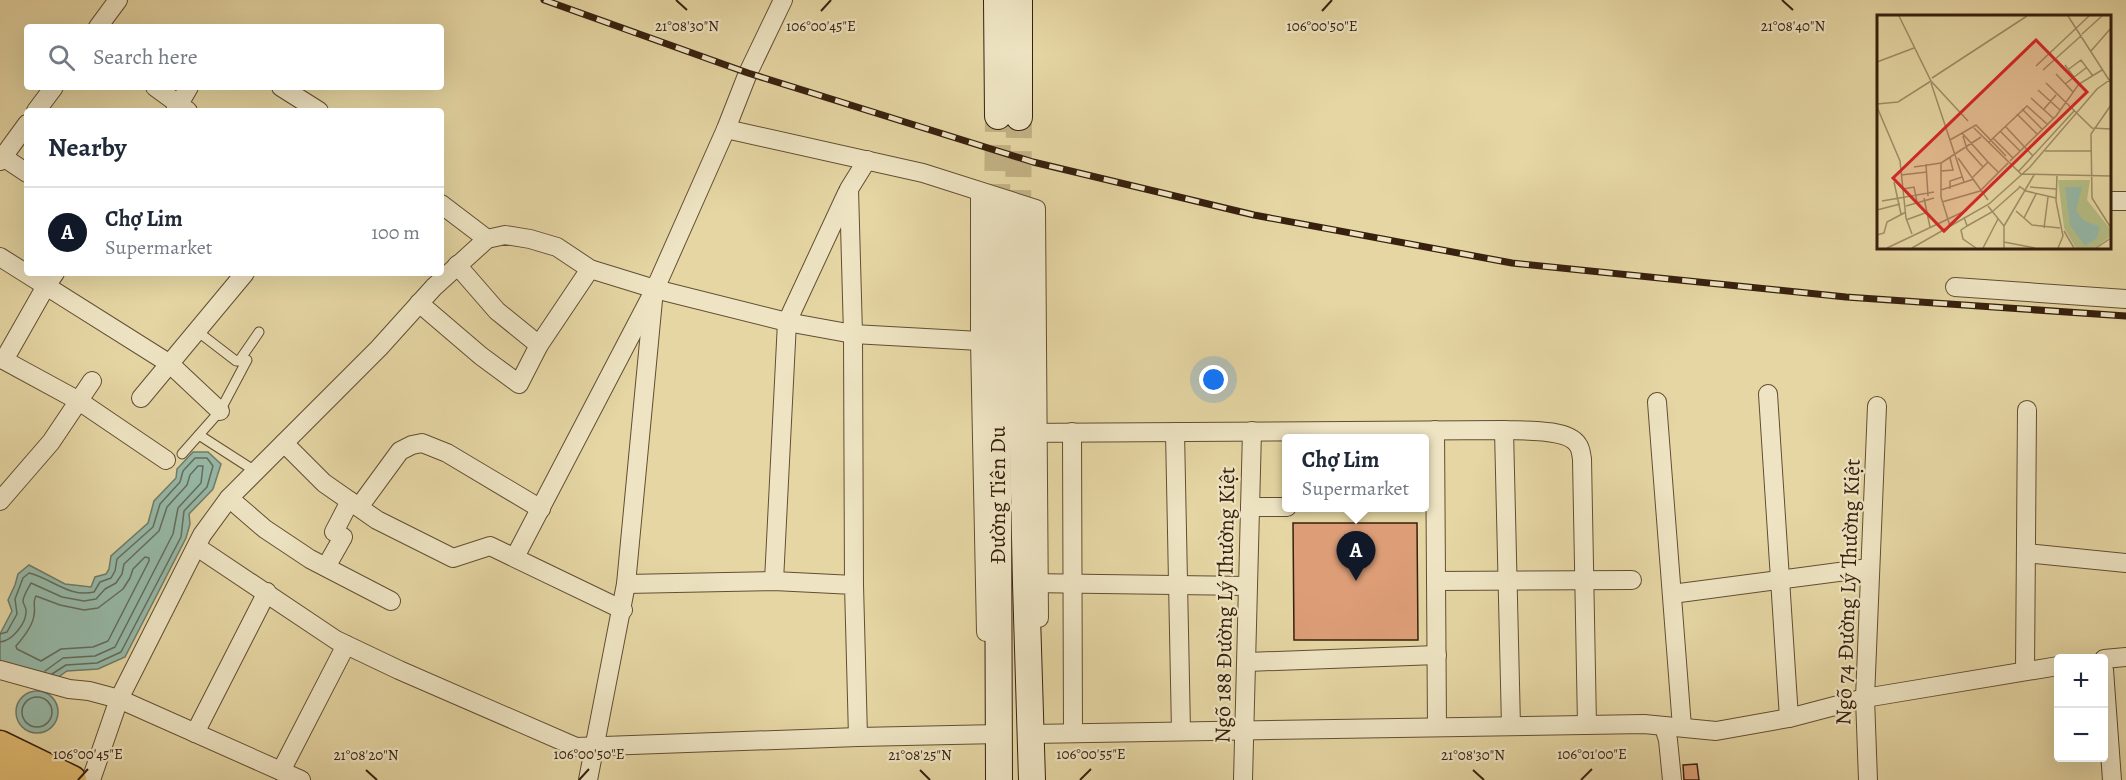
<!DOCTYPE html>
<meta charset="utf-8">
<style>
body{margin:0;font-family:Alegreya,serif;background:#f2f2f3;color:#1f2937}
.controls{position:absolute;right:18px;bottom:18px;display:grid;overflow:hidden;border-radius:6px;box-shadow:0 6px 24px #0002}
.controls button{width:54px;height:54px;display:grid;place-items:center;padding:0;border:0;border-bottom:2px solid #e0e1e3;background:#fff;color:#1f2937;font:30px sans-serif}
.you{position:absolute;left:1214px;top:380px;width:21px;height:21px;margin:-15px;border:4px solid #fff;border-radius:50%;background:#1a73e8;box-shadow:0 0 0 9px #1a73e833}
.badge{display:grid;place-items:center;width:39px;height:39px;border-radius:50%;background:#111827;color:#fff;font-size:20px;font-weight:700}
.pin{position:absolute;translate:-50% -50px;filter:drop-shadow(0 2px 3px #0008)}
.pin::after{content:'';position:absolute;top:32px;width:21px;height:18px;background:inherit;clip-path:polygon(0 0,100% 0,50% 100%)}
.popup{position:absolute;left:1282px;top:434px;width:147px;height:78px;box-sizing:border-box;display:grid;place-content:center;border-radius:6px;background:#fff;filter:drop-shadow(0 2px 4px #0005);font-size:20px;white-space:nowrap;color:#747a83}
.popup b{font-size:22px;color:#1f2937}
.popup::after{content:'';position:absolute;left:50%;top:100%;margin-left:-12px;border:12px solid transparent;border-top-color:#fff}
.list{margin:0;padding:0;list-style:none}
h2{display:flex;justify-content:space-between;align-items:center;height:78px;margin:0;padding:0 24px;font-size:26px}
h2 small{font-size:20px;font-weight:400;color:#747a83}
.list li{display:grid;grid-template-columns:39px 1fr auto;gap:18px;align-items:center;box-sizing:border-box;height:90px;padding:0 24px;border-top:2px solid #e0e1e3}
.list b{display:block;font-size:22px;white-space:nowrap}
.list p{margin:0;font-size:20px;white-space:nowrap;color:#747a83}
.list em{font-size:20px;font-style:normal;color:#747a83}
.icon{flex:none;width:33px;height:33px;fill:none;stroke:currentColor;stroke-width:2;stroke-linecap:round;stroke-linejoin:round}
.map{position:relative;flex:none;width:2126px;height:780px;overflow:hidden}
.search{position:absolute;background:#fff;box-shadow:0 6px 24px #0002;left:24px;top:24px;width:420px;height:66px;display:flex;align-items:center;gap:15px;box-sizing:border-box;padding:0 21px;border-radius:6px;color:#747a83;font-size:22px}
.panel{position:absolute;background:#fff;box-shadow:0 6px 24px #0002;left:24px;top:108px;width:420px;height:168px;border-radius:6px}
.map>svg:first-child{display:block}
</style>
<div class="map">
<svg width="2126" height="780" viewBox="0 0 2126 780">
<rect width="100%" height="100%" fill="#e5d6a3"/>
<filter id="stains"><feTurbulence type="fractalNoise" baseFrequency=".00333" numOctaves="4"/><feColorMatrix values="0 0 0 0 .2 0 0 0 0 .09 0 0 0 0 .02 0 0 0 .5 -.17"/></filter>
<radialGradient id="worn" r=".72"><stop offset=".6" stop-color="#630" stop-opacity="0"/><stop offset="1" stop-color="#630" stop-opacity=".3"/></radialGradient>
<g fill="#96b9a8" stroke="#707c6a" stroke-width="1.5">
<path d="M193,452H208L221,464L213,489L189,514L190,524L186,538L125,657L98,669L67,671L57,678L0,664V634L12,611L8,600L15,585L18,574L29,565L65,584L91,587L95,577L106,574L109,569L111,556L148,523L154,501L176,478L177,469Z"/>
<circle cx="37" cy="712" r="21"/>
</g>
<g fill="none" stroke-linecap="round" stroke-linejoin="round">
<g stroke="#666c5b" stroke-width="1.5">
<path d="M145,557L149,558V561L108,641L93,647L61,649L41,661L17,649L16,646C23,638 33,626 34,615C36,608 32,603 36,596L60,605L84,610L98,608L123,589L130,578L133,569Z"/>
<path d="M0,634L7,632L17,614L15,599L23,578L29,573C51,578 69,598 94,592L100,582L111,578L115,571L117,559L153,527L160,504L180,482L183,471L195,458H207L213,466L207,487L184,511L181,537L121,652L97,663L66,665L52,674"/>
<path d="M0,642C12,641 27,623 26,610C26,607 23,604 23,601C23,596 29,587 31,583L62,597L84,601L96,599L105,589L116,583L122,574L124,564L159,531L167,507L187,485L190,475L198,466H203L201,483L178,508L173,534L115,647L95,656L63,658L45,671"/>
<circle cx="37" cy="712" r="15"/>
</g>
</g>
<g fill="#dd9e77" stroke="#37200e" stroke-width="1.5">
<path d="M1293,523H1417L1418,640H1294Z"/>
<path d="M1697,764L1699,780H1684L1683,765Z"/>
</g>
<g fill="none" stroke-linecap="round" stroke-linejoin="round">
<g stroke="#c2b285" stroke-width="26" stroke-dasharray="26 13" stroke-linecap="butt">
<path d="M997,210L998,116"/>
<path d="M1018,216L1019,117"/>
</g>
<defs>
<g id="lane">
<path d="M239,361L259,332"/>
<path d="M199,435L255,471"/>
<path d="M182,454L220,411L247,360L236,361L197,331"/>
</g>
<g id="street">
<path d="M98,27L118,0"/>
<path d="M155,87L188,111"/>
<path d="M281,87L319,111"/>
<path d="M36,111L54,87"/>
<path d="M175,111L189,87"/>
<path d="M726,129L923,173L1036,209L1039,618"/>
<path d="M3,157L27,173"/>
<path d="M0,161L27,124"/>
<path d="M980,193V341L986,632"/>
<path d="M2110,201H2126"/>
<path d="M441,204L487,239"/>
<path d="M0,257L170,364L220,411"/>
<path d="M457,265L497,311L539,345"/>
<path d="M1955,287L2126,299"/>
<path d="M419,303L481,356L519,384L539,345L590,269"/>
<path d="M0,358L79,401L166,460"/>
<path d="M4,360L46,286L55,273"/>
<path d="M1768,394L1789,718"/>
<path d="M141,398L245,273"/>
<path d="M1657,402L1682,727"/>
<path d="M1435,430L1437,727"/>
<path d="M1504,430L1511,726"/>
<path d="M1072,432L1073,733"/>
<path d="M1175,432L1181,731"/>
<path d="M1010,433L1504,430C1522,431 1568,428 1578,445C1581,449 1581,454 1582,459L1587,725"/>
<path d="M284,443L324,483L377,520L453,558L490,546L623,610"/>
<path d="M229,498L265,529L310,559L391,601"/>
<path d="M0,501L51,442L92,381"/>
<path d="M359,507L400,451L412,445L422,443L447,453L541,509"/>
<path d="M1250,507H1287"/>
<path d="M197,547L336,640L399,670L576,747L858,737L999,734"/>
<path d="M2026,553L2126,563"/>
<path d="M515,557L655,289L726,129L748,73L783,0"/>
<path d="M326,567L343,537L334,532L350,501"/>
<path d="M774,581L787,322L847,193"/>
<path d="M1436,581L1632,580"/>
<path d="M1028,583L1248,586"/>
<path d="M626,584L774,581L854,585L858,737"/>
<path d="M854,585L853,334L849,189L867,160"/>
<path d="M1672,594L1869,568"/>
<path d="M2104,659L2126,657"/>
<path d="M1247,662L1437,655"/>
<path d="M0,670L69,689L89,691L119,699L301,780"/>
<path d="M2104,670L2112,780"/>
<path d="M2025,671L2027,410"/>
<path d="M1664,727L1668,740L1672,780"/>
<path d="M195,733L267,592"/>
<path d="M1031,734L1644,724L1716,731L1789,718L1865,698L2058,666"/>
<path d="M281,771L346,645"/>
<path d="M91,780L119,699L202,535L229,498L379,348L434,287L487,239L505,235L530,239L557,247L590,269L655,289L787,322L853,334L980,341"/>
<path d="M588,780L626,584L653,300"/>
<path d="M1243,780L1252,431"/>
<path d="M1868,780L1865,698L1877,406"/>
</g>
<g id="secondary">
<path d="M997,0L998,116"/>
<path d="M1019,0V117"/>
<path d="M997,210L999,780"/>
<path d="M1018,216L1026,583L1032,780"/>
</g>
<g id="primary">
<path d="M0,745L72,780"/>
<path d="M0,771L48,780"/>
</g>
</defs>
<use href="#lane" stroke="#624e33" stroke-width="11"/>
<use href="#street" stroke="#624e33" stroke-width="20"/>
<use href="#secondary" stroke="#37200e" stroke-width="28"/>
<use href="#primary" stroke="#37200e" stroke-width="31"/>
<use href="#lane" stroke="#eee4c3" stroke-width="9"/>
<use href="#street" stroke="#eee4c3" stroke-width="18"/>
<use href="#secondary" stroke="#eee4c3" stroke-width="26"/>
<use href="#primary" stroke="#e2bb72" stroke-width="28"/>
<defs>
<path id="rail" d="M544,0L748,73L1033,162L1254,215L1512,263L1846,297L2126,316"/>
</defs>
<use href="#rail" stroke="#37200e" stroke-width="7"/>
<use href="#rail" stroke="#eee4c3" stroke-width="4.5" stroke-dasharray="14" stroke-linecap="butt"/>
</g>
<path fill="none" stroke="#37200e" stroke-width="2" d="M676,0L687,10M1782,0L1793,10M821,11L831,0M1322,11L1332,0M366,770L377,780M920,770L930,780M1473,770L1484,780M78,780L88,769M579,780L589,769M1080,780L1091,769M1581,780L1592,769"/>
<g text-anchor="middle" stroke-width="4.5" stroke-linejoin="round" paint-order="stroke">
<g font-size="22" fill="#37200e" stroke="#eee4c3">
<text transform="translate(997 495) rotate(-90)" y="8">Đường Tiên Du</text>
<text transform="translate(1847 592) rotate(-88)" y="8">Ngõ 74 Đường Lý Thường Kiệt</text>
<text transform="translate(1224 605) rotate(-89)" y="8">Ngõ 188 Đường Lý Thường Kiệt</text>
</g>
</g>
<g transform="translate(1877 15)">
<rect width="234" height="234" fill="#e5d6a3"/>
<path d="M181,165H213L210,185L234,215V221L218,233H199L187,213Z" fill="#b5be85"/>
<path d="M188,172H205L199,195L206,205L223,212L220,223L208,231L193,210Z" fill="#96b9a8"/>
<path fill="none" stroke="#9f8d67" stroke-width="1.5" d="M22,1L54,66L91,106M191,1L234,68M205,19L225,1M214,36L234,13M0,47L37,33M188,50L202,69M159,51L212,1M192,54L204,45L216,61M166,55L205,20M179,59L196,77M55,63L150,1M54,68L87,167M169,68L215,113L234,114M188,69L209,53M161,75L183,95M154,83L176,103M0,89L21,87L54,66M234,90L214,119L215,183L234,213M0,92L23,146L29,203L35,219M145,94L165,114M167,94L179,80M140,99L160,119M128,111L156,141M97,113L144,159L234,161M123,116L143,136M85,118L111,147M86,121L90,134L106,152M116,123L136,143M73,125L99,110L129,141M112,127L150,91L170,109M168,136H215M81,143L111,185M133,146L179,101L202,69L225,55M49,149L51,181M37,152L64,148M64,156L76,155L73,143M141,157L197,96M24,160L50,157M180,160L179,186L186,221L181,233M96,162L111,147L121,157M17,167L24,199M142,171L149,176L179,183M153,172L179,174M26,174L37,172L40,187M73,174V166L85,162M64,175L97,164M47,183L53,212M5,186L57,177M65,187L103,176L131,148M29,191L57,183M111,191L127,211V233M0,195L23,189M139,196L155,210L183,213M87,202L90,211L84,215L86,224L99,233M147,203L159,179M29,205L48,198M73,211L64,182V148L104,122M90,211L115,197L143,172M127,211L157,160M167,213L171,182M187,216L197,233M0,220L7,218L10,207L29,197M127,227L158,233M10,233L90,195M35,233L112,189L153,152L220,74L234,64M106,233L121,204M219,233L234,223"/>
<path fill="#d62828" fill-opacity="0.15" stroke="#d62828" stroke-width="3" d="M159,25L210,77L67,216L16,163Z"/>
<rect width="234" height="234" fill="none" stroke="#37200e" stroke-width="3"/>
</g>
<g font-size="15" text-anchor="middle" fill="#37200e" stroke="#eee4c3" stroke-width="4.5" stroke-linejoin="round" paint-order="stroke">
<text x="687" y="31">21°08'30"N</text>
<text x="1793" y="31">21°08'40"N</text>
<text x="821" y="31">106°00'45"E</text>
<text x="1322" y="31">106°00'50"E</text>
<text x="88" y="759">106°00'45"E</text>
<text x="589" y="759">106°00'50"E</text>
<text x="1091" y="759">106°00'55"E</text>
<text x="1592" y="759">106°01'00"E</text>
<text x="366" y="760">21°08'20"N</text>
<text x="920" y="760">21°08'25"N</text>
<text x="1473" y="760">21°08'30"N</text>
</g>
<rect width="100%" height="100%" filter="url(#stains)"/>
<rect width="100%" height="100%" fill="url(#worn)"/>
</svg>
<div class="controls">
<button>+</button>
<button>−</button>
</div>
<div class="you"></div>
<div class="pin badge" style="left:1356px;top:581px">A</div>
<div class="popup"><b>Chợ Lim</b>Supermarket</div>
<div class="search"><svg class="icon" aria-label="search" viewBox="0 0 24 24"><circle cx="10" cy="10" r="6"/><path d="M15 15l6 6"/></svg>Search here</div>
<section class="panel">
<h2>Nearby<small></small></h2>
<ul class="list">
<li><span class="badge">A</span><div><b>Chợ Lim</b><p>Supermarket</p></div><em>100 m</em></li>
</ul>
</section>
</div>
